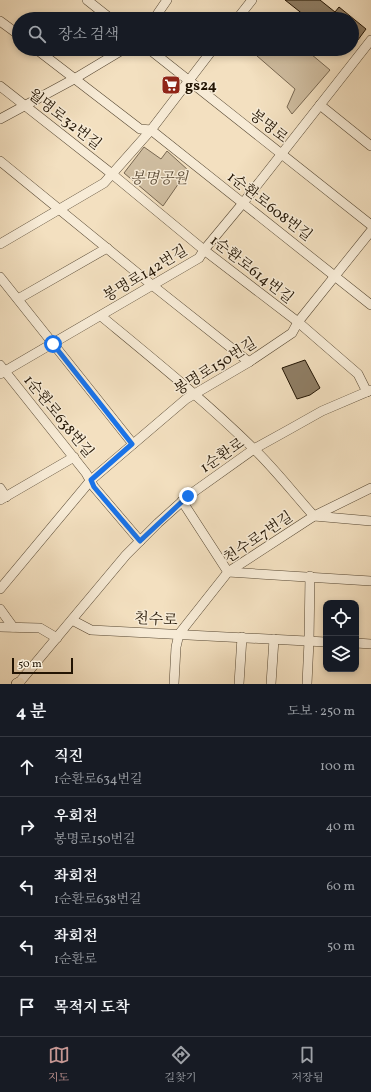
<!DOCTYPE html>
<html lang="ko">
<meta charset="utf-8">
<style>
body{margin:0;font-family:Vollkorn,"Noto Serif KR",serif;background:#242831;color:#f1f3f6}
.controls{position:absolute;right:12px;bottom:12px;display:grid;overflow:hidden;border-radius:8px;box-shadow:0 2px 6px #0003}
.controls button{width:36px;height:36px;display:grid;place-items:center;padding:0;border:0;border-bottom:1px solid #363941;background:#171b24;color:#f1f3f6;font:20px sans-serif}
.scale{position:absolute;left:12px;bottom:10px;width:61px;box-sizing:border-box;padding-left:4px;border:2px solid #221403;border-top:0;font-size:11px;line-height:14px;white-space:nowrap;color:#221403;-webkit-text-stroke:3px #f7ebd6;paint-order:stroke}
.stop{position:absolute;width:12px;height:12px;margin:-9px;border:3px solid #1a73e8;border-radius:50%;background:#fff}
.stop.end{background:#1a73e8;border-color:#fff;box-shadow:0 1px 4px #0008}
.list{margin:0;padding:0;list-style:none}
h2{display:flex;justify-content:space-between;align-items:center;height:52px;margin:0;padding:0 16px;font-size:17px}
h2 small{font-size:13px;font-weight:400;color:#9ea1a6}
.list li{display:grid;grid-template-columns:26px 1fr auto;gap:12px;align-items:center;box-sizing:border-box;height:60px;padding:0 16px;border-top:1px solid #363941}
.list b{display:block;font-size:15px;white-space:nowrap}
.list p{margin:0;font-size:13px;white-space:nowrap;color:#9ea1a6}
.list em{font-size:13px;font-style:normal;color:#9ea1a6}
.icon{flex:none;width:22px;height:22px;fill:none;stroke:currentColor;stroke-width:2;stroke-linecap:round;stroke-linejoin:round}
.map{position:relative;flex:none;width:371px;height:684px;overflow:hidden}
.search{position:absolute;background:#171b24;box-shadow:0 2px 6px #0003;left:12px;right:12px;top:12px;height:44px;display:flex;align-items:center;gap:10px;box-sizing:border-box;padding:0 14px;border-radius:22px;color:#9ea1a6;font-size:15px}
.sheet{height:352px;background:#171b24}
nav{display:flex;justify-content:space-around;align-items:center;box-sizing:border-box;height:56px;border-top:1px solid #363941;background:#171b24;font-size:11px;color:#9ea1a6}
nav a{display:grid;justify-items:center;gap:2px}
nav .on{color:#c59692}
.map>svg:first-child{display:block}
</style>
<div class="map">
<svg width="371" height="684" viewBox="0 0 371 684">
<rect width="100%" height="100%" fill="#f3e0c0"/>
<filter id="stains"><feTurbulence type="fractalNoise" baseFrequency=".005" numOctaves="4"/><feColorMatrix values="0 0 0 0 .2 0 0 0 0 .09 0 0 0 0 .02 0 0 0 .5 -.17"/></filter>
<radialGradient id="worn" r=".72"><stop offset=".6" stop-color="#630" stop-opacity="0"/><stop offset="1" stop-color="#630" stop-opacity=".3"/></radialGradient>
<g fill="#cfbda0" stroke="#786852">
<path d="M249,49H305L330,70L292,114L287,107L295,89Z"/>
<path d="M144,147L161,159L167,151L188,170L163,206L124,173Z"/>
</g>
<g fill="#8f7e65" stroke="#221403">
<path d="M285,0H320L335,12L339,7L366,29L352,48V19H309Z"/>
<path d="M305,360L320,388L310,395L297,399L282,368Z"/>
</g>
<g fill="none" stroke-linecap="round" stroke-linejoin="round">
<defs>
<g id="minor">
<path d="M87,0L111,19"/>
<path d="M154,19L167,0"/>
<path d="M237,19L252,0"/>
<path d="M0,21L19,35"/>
<path d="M36,49L140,129L151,130L371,305"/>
<path d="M149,49L371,225"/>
<path d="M0,86L112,174L204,250L298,322L358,374L367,392"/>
<path d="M320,105L371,146"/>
<path d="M0,119L74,79L124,49"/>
<path d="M0,161L152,285L249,362"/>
<path d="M0,244L104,183L151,130L213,49"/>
<path d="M0,277L133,444"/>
<path d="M18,299L107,248"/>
<path d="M101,316C153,359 205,401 253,448C275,469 294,494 314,516L371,521"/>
<path d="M0,365L86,473L94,487L140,541"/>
<path d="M0,374L199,258L204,250L243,203L371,40"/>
<path d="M0,488L6,497"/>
<path d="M0,500L74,457"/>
<path d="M182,501L228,572L371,581"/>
<path d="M0,589L91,480L186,399L249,362L292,333L298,322L371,231"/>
<path d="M0,609L13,627"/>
<path d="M72,620L91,630L326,642"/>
<path d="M0,627L40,628L57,638"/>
<path d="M356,643L371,644"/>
<path d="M18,684L126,555L158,523L188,496L254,449L290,429L322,411L371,390"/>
<path d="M174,684L176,647L179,634L228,572L314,516L371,488"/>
<path d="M239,684L242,637"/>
<path d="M271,684L274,639"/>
<path d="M307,684L309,641L310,576"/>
</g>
<path id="major" d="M17,684L19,683"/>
</defs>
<use href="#minor" stroke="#564732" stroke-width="10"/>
<use href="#major" stroke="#221403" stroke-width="12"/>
<use href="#minor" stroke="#f7ebd6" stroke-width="9"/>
<use href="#major" stroke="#f3e0c0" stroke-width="11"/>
</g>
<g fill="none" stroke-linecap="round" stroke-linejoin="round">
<path stroke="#1a73e8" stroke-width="5" d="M53,344L132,444L91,480L94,487L140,541L188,496"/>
</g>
<defs>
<symbol id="supermarket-square" viewBox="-11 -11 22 22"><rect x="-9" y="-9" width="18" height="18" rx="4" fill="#8f2418" stroke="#f7ebd6"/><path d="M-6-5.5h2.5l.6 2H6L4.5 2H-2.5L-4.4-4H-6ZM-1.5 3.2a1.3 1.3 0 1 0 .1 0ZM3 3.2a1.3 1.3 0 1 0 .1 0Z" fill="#fff"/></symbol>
</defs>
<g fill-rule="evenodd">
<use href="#supermarket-square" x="160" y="74" width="22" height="22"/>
</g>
<g text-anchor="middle" stroke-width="3" stroke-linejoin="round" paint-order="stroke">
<g font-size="15" font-weight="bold" fill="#221403" stroke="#f7ebd6" text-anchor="start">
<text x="185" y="90">gs24</text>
</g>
<g font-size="15" fill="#221403" stroke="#f7ebd6">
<text transform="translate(65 119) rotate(38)" y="5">월명로32번길</text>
<text transform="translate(269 126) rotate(38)" y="5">봉명로</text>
<text transform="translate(270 206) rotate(38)" y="5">1순환로608번길</text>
<text transform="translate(252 269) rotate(38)" y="5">1순환로614번길</text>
<text transform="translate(145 273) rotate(-31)" y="5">봉명로142번길</text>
<text transform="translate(215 366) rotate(-32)" y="5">봉명로150번길</text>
<text transform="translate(59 416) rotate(51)" y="5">1순환로638번길</text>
<text transform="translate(222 455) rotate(-34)" y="5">1순환로</text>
<text transform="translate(258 537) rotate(-34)" y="5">천수로7번길</text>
<text transform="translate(156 619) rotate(3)" y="5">천수로</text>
</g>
<g font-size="15" font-style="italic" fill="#5f4f3a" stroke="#f7ebd6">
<text x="159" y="183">봉명공원</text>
</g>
</g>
<rect width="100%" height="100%" filter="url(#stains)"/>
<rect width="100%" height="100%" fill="url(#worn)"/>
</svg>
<div class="controls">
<button><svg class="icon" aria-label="locate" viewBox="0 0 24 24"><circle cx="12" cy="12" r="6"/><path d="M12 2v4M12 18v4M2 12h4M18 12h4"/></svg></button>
<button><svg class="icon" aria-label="layers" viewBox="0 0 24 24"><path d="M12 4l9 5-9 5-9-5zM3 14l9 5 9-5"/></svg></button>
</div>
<div class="scale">50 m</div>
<div class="stop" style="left:53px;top:344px"></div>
<div class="stop end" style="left:188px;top:496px"></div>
<div class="search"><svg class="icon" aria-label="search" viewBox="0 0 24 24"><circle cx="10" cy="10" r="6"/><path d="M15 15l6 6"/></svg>장소 검색</div>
</div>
<section class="sheet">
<h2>4 분<small>도보 · 250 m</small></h2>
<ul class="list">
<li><svg class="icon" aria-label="ahead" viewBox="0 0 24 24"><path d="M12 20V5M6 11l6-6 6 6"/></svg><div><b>직진</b><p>1순환로634번길</p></div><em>100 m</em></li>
<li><svg class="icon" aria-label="right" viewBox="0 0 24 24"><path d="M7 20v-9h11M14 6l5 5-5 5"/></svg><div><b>우회전</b><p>봉명로150번길</p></div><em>40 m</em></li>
<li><svg class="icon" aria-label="left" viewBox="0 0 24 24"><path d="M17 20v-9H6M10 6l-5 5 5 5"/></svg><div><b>좌회전</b><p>1순환로638번길</p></div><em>60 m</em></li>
<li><svg class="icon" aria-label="left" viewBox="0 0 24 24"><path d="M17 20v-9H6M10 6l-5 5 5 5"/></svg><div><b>좌회전</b><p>1순환로</p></div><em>50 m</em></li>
<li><svg class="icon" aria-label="arrive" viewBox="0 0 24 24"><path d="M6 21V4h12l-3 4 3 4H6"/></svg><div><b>목적지 도착</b></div></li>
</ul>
</section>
<nav>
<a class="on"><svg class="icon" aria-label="map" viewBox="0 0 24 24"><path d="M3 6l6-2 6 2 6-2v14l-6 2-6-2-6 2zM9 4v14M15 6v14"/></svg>지도</a>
<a><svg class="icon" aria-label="directions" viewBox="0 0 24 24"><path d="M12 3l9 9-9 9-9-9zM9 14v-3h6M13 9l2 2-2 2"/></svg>길찾기</a>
<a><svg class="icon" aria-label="saved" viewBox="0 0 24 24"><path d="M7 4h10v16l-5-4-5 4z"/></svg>저장됨</a>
</nav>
